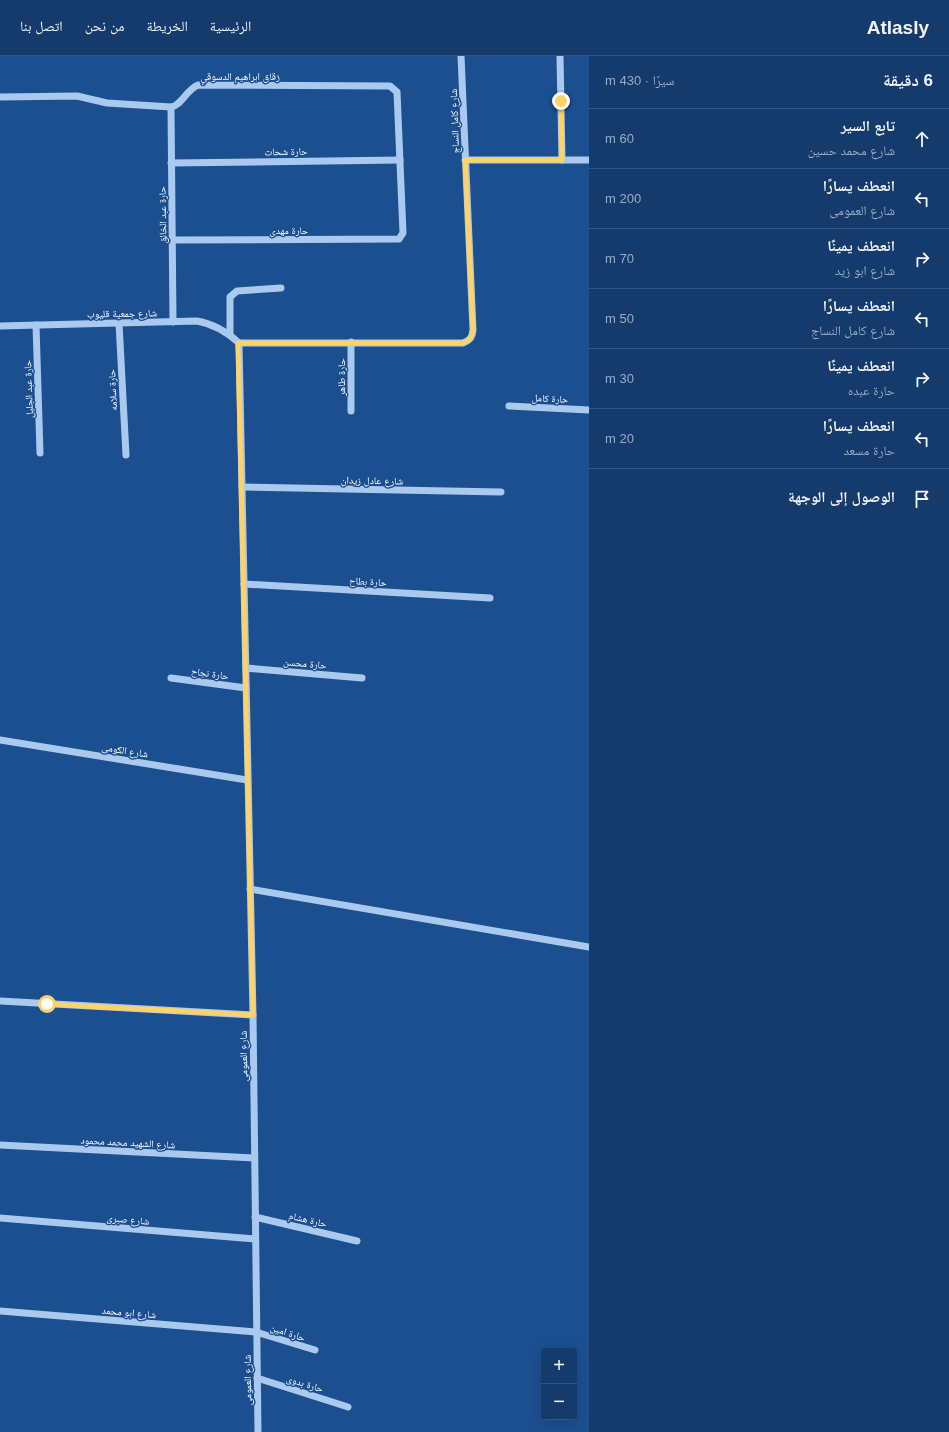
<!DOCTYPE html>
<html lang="ar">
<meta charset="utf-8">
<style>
body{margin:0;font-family:Helvetica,"Noto Naskh Arabic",sans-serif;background:#214673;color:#f1f3f6;direction:rtl}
.controls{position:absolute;right:12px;bottom:12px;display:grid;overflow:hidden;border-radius:4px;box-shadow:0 4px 16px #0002}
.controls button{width:36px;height:36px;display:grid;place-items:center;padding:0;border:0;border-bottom:1px solid #33557e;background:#143b6b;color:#f1f3f6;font:20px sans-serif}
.stop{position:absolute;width:12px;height:12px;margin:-9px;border:3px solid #ffd166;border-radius:50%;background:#fff}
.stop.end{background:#ffd166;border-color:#fff;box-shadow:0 1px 4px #0008}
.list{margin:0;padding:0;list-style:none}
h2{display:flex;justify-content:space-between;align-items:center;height:52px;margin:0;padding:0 16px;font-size:17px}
h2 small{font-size:13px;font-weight:400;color:#9dadc1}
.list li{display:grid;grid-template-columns:26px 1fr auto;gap:12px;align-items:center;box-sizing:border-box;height:60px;padding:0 16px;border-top:1px solid #33557e}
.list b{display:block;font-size:15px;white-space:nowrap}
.list p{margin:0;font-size:13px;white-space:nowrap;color:#9dadc1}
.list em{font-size:13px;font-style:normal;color:#9dadc1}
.icon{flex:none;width:22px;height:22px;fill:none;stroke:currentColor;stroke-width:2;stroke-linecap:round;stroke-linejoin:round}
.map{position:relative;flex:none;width:589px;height:1376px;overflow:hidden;direction:ltr}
header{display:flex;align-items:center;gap:24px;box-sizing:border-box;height:56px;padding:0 20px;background:#143b6b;border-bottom:1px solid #33557e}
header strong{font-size:19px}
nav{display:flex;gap:22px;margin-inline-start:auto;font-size:14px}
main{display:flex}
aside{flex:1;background:#143b6b}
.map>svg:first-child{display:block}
</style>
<header>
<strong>Atlasly</strong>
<nav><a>الرئيسية</a><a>الخريطة</a><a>من نحن</a><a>اتصل بنا</a></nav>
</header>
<main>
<aside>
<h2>6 دقيقة<small>سيرًا · 430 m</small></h2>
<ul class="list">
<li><svg class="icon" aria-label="ahead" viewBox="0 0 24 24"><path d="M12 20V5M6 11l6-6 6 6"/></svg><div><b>تابع السير</b><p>شارع محمد حسين</p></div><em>60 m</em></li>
<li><svg class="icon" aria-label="left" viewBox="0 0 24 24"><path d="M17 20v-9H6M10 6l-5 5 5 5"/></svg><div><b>انعطف يسارًا</b><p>شارع العمومى</p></div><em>200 m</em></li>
<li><svg class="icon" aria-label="right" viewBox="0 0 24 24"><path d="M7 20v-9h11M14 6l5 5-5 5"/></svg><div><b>انعطف يمينًا</b><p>شارع ابو زيد</p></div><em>70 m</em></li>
<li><svg class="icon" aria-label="left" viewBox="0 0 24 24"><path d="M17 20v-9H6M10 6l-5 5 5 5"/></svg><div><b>انعطف يسارًا</b><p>شارع كامل النساج</p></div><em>50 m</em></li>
<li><svg class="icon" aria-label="right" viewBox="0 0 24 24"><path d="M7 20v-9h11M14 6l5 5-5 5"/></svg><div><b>انعطف يمينًا</b><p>حارة عبده</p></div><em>30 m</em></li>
<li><svg class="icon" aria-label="left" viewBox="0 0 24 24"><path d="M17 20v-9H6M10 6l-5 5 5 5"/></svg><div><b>انعطف يسارًا</b><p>حارة مسعد</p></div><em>20 m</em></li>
<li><svg class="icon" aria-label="arrive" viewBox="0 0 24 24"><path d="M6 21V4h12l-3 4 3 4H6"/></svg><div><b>الوصول إلى الوجهة</b></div></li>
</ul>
</aside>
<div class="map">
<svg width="589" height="1376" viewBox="0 0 589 1376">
<rect width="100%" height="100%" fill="#1b4f8f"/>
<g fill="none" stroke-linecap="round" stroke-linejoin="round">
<g stroke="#a9c9ee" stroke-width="7">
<path d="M560,0L562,104"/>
<path d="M0,41L77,40L107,47L171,51C181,50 186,34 198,29L390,30L397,36L403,177L399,183L172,184"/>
<path d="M171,51L173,266"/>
<path d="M465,104H589"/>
<path d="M171,107L400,104"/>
<path d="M119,267L126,399"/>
<path d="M36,269L40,397"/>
<path d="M0,270L197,265C214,268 226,275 239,287"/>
<path d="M230,279V241L237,235L281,232"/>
<path d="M239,287L253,959L258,1376"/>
<path d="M239,287H463C470,284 472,282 473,274L461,0"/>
<path d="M509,350L589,354"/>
<path d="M351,355V286"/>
<path d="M242,431L501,436"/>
<path d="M244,528L490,542"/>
<path d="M246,612L362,622"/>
<path d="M171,622L246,632"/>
<path d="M0,684L247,724"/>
<path d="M250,833L589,891"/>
<path d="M0,945L253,959"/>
<path d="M0,1089L254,1102"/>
<path d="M255,1161L357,1185"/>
<path d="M0,1162L255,1183"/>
<path d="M0,1255L256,1276L315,1294"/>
<path d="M257,1322L348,1351"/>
</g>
</g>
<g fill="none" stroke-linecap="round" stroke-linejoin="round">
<path stroke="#ffd166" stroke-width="5" d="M47,948L253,959L238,287H463C470,284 472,281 473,274L465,104H562L561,45"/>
</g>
<g text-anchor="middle" stroke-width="3" stroke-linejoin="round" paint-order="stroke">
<g font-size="10" fill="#fff" stroke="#1b4f8f">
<text x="240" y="24">زقاق ابراهيم الدسوقي</text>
<text transform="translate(454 65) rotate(-92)" y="4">شارع كامل النساج</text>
<text transform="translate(286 95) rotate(-1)" y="4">حارة شحات</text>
<text transform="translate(162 159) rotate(-91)" y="4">حارة عبد الخالق</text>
<text x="289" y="178">حارة مهدى</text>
<text transform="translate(122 257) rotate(-1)" y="4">شارع جمعية قليوب</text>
<text transform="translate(341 321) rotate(-90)" y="4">حارة طاهر</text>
<text transform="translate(28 333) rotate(-92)" y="4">حارة عبد الجليل</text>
<text transform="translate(112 334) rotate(-93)" y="4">حارة سلامه</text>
<text transform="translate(550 342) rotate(3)" y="4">حارة كامل</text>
<text transform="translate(372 424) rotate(1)" y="4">شارع عادل زيدان</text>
<text transform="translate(368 525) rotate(3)" y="4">حارة بطاح</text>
<text transform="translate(305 607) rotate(5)" y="4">حارة محسن</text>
<text transform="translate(210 617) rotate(8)" y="4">حارة نجاح</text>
<text transform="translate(125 694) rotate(9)" y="4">شارع الكومى</text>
<text transform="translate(243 1000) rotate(-91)" y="4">شارع العمومى</text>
<text transform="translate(128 1086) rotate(3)" y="4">شارع الشهيد محمد محمود</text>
<text transform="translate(128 1163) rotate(5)" y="4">شارع صبرى</text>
<text transform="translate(308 1163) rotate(13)" y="4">حارة هشام</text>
<text transform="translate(129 1256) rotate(5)" y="4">شارع ابو محمد</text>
<text transform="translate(288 1276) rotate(18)" y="4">حارة امين</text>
<text transform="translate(247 1324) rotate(-91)" y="4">شارع العمومى</text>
<text transform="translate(305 1327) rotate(17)" y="4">حارة بدوى</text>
</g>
</g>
</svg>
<div class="controls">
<button>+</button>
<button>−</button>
</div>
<div class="stop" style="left:47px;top:948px"></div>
<div class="stop end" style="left:561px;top:45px"></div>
</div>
</main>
